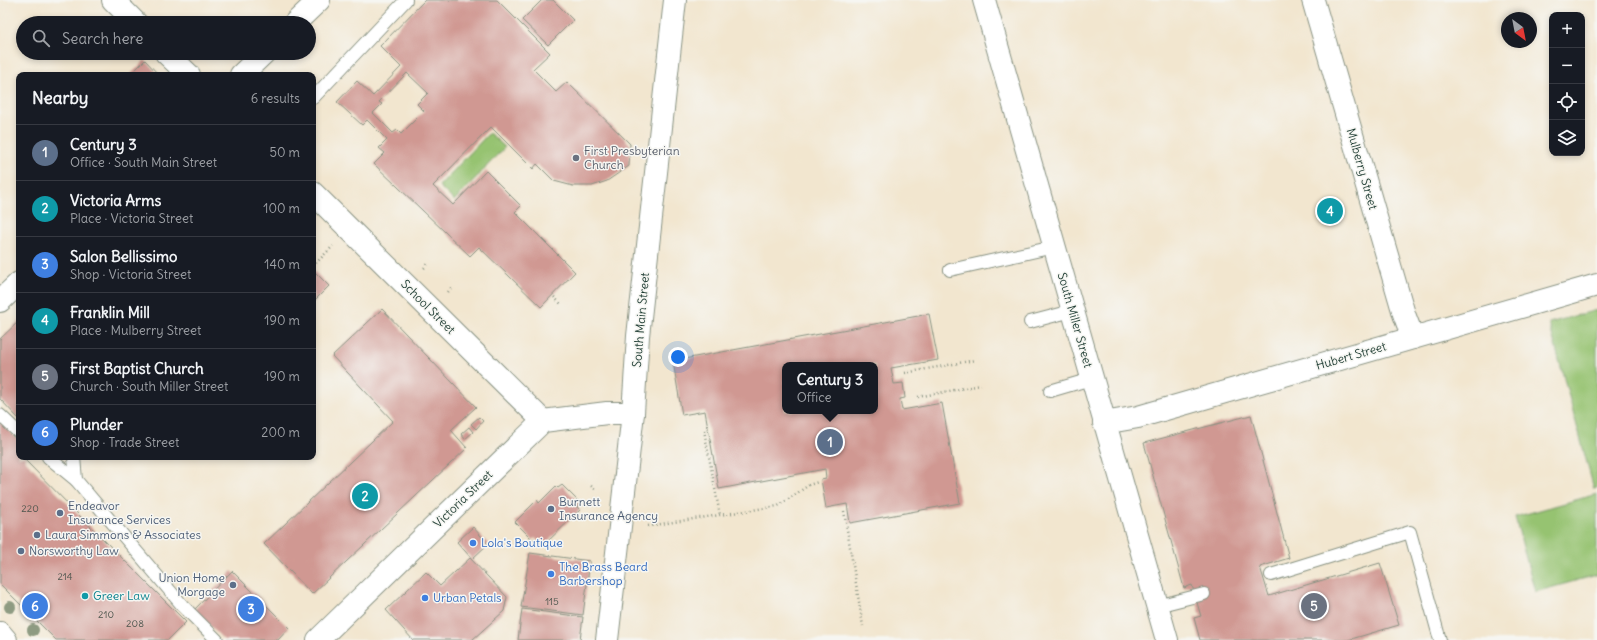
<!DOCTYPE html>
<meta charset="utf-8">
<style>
body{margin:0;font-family:Delius,sans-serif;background:#242831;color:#f1f3f6}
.controls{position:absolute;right:12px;top:12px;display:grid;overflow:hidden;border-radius:8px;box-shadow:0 2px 6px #0003}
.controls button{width:36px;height:36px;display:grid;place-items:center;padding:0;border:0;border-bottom:1px solid #363941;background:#171b24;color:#f1f3f6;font:20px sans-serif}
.compass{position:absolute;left:1501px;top:12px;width:36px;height:36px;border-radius:50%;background:#171b24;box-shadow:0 2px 6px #0003;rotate:148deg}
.you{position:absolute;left:678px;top:357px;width:14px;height:14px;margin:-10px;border:3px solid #fff;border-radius:50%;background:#1a73e8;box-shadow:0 0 0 6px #1a73e833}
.badge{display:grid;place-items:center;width:26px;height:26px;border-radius:50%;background:#7c3aed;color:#fff;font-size:13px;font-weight:700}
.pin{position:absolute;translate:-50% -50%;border:2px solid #fff;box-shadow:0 1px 4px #0006}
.popup{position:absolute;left:782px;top:362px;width:96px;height:52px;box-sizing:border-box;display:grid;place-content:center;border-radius:8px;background:#171b24;filter:drop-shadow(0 1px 3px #0005);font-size:13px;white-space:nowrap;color:#9ea1a6}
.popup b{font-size:15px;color:#f1f3f6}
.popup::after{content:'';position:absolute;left:50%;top:100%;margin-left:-8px;border:8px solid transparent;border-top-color:#171b24}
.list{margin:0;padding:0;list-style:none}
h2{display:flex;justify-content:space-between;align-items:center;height:52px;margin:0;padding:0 16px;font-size:17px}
h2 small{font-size:13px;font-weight:400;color:#9ea1a6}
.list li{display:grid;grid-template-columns:26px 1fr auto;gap:12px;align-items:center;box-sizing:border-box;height:56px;padding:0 16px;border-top:1px solid #363941}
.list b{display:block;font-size:15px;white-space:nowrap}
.list p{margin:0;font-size:13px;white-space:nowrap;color:#9ea1a6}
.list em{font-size:13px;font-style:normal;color:#9ea1a6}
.icon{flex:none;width:22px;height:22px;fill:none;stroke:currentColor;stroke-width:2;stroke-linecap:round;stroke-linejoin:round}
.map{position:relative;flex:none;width:1597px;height:640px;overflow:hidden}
.search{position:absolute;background:#171b24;box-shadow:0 2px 6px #0003;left:16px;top:16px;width:300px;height:44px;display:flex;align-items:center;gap:10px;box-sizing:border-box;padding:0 14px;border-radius:22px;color:#9ea1a6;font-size:15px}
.panel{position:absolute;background:#171b24;box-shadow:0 2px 6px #0003;left:16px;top:72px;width:300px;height:388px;border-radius:8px}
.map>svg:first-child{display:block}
</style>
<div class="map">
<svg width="1597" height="640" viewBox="0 0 1597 640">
<rect width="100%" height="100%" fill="#f6f6f2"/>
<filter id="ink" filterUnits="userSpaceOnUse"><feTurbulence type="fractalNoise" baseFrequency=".025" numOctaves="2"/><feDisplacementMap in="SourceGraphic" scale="8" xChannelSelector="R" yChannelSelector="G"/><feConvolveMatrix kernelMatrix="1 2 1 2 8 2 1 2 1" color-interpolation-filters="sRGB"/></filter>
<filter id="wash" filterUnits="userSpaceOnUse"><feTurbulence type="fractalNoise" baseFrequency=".012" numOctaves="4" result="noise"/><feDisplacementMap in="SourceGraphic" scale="16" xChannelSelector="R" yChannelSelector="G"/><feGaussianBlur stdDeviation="0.9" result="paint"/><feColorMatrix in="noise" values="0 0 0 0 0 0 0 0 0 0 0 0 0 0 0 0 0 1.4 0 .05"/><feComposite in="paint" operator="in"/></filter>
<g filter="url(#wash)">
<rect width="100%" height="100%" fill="#f2e6cf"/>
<g fill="#96c371" stroke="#5a8052">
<path d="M489,133L505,147L454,201L439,186Z"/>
<path d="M1597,310V488L1594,489L1549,323Z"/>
<path d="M1597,494V575L1535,592L1515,517Z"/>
</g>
<g id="blocks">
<g fill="#d09892" fill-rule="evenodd">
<path d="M425,0H497L550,53L533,69L556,92L567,82L630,144L629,166L607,181L592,186H573L554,181L537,164L533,169L491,127L433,186L453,205L486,171L521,206L515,212L575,272L541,307L479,247L470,256L374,164L385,153L379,148L387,140L367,120L362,125L337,102L357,81L373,96L401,67L380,46ZM407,73L428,93L417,104L424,111L401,134L397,130L393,133L373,113L382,104L379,102Z"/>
<path d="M542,0H553L573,20L548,45L522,20Z"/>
<path d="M145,60L159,75H130Z"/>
<path d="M313,270L329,286L313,302Z"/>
<path d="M382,309L476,407L451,430L467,448L312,594L264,544L393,421L332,356Z"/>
<path d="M929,314L938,360L891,368L894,384L903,383L905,398L900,399L902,410L942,403L960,503L850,523L847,504L826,508L821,479L826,478L825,469L719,489L705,411L682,415L673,361ZM785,365H875V411H785Z"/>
<path d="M19,321V419L0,399V339Z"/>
<path d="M1251,415L1289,558L1260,567L1269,596L1380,563L1399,625L1348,640H1200L1194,618L1201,616L1200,613L1192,585L1184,588L1144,443Z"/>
<path d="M479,417L483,421L476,429L471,424Z"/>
<path d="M0,421L19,441V457H26L24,459L75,511L186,622L168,640H56L0,584Z"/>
<path d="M469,427L473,432L465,439L461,434Z"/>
<path d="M562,485L580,503L577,507L580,510L543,546L535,538L533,540L515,522L537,500L539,503L556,486L558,488Z"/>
<path d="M473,527L488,544L472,559L457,542Z"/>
<path d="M530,553L590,561L583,615L521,607Z"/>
<path d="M470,558L507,597L504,611L472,640H413L386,610L426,572L440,586Z"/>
<path d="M232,571L289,628L278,640H224L194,610Z"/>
<path d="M522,609L583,617L580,640H518Z"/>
</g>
</g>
</g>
<g filter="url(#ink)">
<use href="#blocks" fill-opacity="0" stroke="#889282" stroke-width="1"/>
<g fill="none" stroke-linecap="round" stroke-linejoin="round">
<defs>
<g id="service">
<path d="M313,98L406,0"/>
<path d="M950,270L1054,247"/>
<path d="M1030,322L1072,311"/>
<path d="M1050,391L1091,379"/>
<path d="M0,415L19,433"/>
<path d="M48,457L76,480"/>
<path d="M74,457L76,480L182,605L217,640"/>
<path d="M1271,575L1410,532L1440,640"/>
<path d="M1157,606L1204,594"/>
</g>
<g id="minor">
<path d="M113,0L136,23"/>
<path d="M984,0L1167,640"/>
<path d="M1313,0L1404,314L1413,338"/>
<path d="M295,23L319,0"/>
<path d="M166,53L189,75"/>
<path d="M241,75L264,53"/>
<path d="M313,193L543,421"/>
<path d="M0,301L19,283"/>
<path d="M1104,423L1138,417L1597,285"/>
<path d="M0,633L6,640"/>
<path d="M318,640L543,421L607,413H633"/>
</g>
<path id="secondary" d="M607,640L633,413L638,336L675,0"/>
</defs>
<use href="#service" stroke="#889282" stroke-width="14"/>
<use href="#minor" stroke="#889282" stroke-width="24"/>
<use href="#secondary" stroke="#889282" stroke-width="24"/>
<g stroke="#889282" stroke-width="2.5" stroke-dasharray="1 3" stroke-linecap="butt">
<path d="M313,266L333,246"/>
<path d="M424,268L428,264"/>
<path d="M448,292L451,288"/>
<path d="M554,297L561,304"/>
<path d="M905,373L975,360"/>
<path d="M918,397L981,385"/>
<path d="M704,430L720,515"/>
<path d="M591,486L595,489"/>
<path d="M844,511L863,626"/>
<path d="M648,526L778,506L809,485L818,482"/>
</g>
<use href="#service" stroke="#fff" stroke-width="12"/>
<use href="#minor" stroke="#fff" stroke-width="22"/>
<use href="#secondary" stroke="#fff" stroke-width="22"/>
</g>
<g fill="#8e9b82">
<circle cx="10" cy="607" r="6"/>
<circle cx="33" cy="630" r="6"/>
</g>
</g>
<circle fill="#6b7280" stroke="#f6f6f2" stroke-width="1.5" cx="576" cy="158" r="4"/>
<g fill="#5c6f8a" stroke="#f6f6f2" stroke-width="1.5">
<circle cx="551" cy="509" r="4"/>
<circle cx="60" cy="513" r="4"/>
<circle cx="37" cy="535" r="4"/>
<circle cx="21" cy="551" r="4"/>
<circle cx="233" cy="585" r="4"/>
</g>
<g fill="#3f7fe0" stroke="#f6f6f2" stroke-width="1.5">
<circle cx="473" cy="543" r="4"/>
<circle cx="551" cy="574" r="4"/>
<circle cx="425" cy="598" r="4"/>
</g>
<circle fill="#0f9aa8" stroke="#f6f6f2" stroke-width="1.5" cx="85" cy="596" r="4"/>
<g text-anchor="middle" stroke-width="3" stroke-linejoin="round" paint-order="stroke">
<g font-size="10" fill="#4b544c">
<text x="30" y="512">220</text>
<text x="65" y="580">214</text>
<text x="552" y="605">115</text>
<text x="106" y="618">210</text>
<text x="135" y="627">208</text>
</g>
<g font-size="12" fill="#5b616d" stroke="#f6f6f2" text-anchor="start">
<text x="584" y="155">First Presbyterian<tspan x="584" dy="14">Church</tspan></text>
</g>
<g font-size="12" fill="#1f3d34" stroke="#f6f6f2">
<text transform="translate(1362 169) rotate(74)" y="4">Mulberry Street</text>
<text transform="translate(428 307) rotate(45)" y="4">School Street</text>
<text transform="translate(641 320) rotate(-85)" y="4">South Main Street</text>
<text transform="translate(1075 320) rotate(74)" y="4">South Miller Street</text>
<text transform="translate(1351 356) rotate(-16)" y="4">Hubert Street</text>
<text transform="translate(463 499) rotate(-44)" y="4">Victoria Street</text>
</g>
<g font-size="12" fill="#4e5e75" stroke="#f6f6f2" text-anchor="start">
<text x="559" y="506">Burnett<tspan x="559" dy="14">Insurance Agency</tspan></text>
<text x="68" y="510">Endeavor<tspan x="68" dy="14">Insurance Services</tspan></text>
<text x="45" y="539">Laura Simmons &amp; Associates</text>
<text x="29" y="555">Norsworthy Law</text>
<text x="225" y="582" text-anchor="end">Union Home<tspan x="225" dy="14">Morgage</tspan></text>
</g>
<g font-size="12" fill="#366cbe" stroke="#f6f6f2" text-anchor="start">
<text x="481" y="547">Lola's Boutique</text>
<text x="559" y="571">The Brass Beard<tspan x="559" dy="14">Barbershop</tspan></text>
<text x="433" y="602">Urban Petals</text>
</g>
<g font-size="12" fill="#0d838f" stroke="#f6f6f2" text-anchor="start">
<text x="93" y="600">Greer Law</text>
</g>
</g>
</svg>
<div class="controls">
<button>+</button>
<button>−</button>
<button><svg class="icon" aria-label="locate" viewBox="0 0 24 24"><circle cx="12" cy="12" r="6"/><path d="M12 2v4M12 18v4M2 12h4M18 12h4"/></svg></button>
<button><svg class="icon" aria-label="layers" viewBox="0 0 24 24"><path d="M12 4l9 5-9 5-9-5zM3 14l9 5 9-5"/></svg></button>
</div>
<svg class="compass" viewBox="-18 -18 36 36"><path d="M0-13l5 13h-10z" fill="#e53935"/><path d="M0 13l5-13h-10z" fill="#9ea1a6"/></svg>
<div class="you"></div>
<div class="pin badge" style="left:830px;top:442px;background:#5c6f8a">1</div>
<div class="popup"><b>Century 3</b>Office</div>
<div class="pin badge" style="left:365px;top:496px;background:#0f9aa8">2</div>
<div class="pin badge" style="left:251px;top:609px;background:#3f7fe0">3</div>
<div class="pin badge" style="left:1330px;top:211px;background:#0f9aa8">4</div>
<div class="pin badge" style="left:1314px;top:606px;background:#6b7280">5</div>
<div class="pin badge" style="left:35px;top:606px;background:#3f7fe0">6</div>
<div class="search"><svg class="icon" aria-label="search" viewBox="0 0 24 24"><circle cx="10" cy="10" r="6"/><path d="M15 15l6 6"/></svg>Search here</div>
<section class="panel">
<h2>Nearby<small>6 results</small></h2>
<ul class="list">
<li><span class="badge" style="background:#5c6f8a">1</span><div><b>Century 3</b><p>Office · South Main Street</p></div><em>50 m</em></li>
<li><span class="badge" style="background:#0f9aa8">2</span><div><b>Victoria Arms</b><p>Place · Victoria Street</p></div><em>100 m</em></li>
<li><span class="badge" style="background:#3f7fe0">3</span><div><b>Salon Bellissimo</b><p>Shop · Victoria Street</p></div><em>140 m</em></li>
<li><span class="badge" style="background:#0f9aa8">4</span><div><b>Franklin Mill</b><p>Place · Mulberry Street</p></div><em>190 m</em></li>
<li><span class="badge" style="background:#6b7280">5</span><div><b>First Baptist Church</b><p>Church · South Miller Street</p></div><em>190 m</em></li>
<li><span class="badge" style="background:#3f7fe0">6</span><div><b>Plunder</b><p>Shop · Trade Street</p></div><em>200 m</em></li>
</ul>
</section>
</div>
